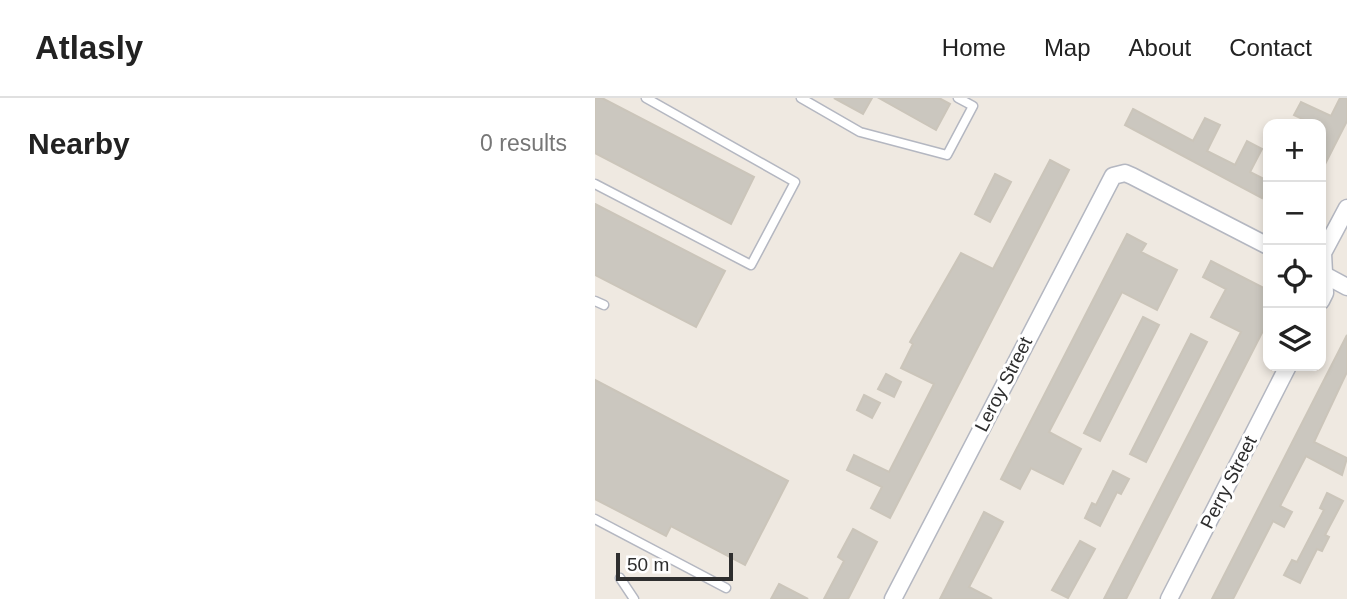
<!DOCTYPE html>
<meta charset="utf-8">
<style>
body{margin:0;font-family:Arial,sans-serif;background:#f6f6f6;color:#222}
.controls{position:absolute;right:21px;top:21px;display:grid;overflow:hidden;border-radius:14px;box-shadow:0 4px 10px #0003}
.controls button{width:63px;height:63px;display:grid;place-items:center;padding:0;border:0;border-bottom:2px solid #e0e0e0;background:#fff;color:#222;font:35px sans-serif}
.scale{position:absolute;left:21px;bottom:18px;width:117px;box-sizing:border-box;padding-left:7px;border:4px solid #2e2e2e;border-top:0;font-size:19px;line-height:24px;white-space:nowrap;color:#2e2e2e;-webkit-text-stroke:5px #fff;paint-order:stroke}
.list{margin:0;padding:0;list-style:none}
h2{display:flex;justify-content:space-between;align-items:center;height:91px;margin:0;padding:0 28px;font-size:30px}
h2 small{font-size:23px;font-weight:400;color:#767676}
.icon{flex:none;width:38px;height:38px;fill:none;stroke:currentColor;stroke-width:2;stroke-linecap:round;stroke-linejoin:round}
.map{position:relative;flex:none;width:752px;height:501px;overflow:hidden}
header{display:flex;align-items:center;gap:42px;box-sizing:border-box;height:98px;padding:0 35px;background:#fff;border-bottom:2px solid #e0e0e0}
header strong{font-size:33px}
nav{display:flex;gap:38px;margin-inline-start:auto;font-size:24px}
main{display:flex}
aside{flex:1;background:#fff}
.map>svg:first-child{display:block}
</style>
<header>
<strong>Atlasly</strong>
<nav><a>Home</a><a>Map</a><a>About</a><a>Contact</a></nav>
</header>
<main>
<aside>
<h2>Nearby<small>0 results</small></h2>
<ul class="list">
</ul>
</aside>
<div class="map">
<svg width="752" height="501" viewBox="0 0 752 501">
<rect width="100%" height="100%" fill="#efe9e1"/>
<g fill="#cbc7bf" stroke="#cbc5ba" stroke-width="2">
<path d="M0,0H7L159,79L136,126L0,55Z"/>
<path d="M239,0H277L268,16Z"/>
<path d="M284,0H344L355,6L341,32Z"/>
<path d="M745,0H752V23L726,74V26H718L699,17L706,4L736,18Z"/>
<path d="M538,11L598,43L610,20L625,27L612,53L640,67L652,43L667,51L655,74L673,83L667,100L530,27Z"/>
<path d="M455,62L474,72L295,420L276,410L287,389L252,372L259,357L294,374L339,286L306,270L318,246L315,244L366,155L398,171Z"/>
<path d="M400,76L416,84L395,124L380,116Z"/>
<path d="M0,106L130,173L101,229L0,177Z"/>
<path d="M532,136L551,146L546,154L582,172L562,212L527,194L454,334L486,351L468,386L436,370L425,391L406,381Z"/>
<path d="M616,163L673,192V223L531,501H509L646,234L616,219L631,191L608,179Z"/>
<path d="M548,219L564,227L505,343L489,335Z"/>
<path d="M596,236L612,244L551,364L535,356Z"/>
<path d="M752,237V274L719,344L752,360L747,377L711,358L685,408L697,414L689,429L678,423L638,501H617Z"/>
<path d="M291,276L306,284L299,299L283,291Z"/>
<path d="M0,282L193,383L150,467L76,428L71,438L0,401Z"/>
<path d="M269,297L285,305L277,320L262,312Z"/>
<path d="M518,373L534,381L526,396L522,394L505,428L490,420L497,405L501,407Z"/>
<path d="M732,395L748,403L730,437L734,439L727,453L722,451L705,485L689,477L697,462L702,464L729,412L725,410Z"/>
<path d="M389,414L408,424L374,489L397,501H345Z"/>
<path d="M258,431L282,444L253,501H229L249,463L243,459Z"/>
<path d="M485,443L500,451L473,500L457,492Z"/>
<path d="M184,486L213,501H176Z"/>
</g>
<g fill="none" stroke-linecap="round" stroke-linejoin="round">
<defs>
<g id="lane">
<path d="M206,0L265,34L352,57L378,8L363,0"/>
<path d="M0,86L156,167L200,84L51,0"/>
<path d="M0,203L9,207"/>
<path d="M0,421L131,490"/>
<path d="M25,480L39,501"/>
</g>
<g id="street">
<path d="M726,175L752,189"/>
<path d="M726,203L730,195L728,155L752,110"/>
<path d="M298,501L518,78L530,75L537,78L673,148"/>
<path d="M574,501L693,268"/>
</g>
</defs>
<use href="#lane" stroke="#b4b7c1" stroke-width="11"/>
<use href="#street" stroke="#b4b7c1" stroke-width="19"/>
<use href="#lane" stroke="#fff" stroke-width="8"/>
<use href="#street" stroke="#fff" stroke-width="16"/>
</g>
<g text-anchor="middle" stroke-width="6" stroke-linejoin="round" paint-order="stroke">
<g font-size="19" fill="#2e2e2e" stroke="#fff">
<text transform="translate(408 286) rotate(-63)" y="7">Leroy Street</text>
<text transform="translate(633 384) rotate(-63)" y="7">Perry Street</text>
</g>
</g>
</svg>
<div class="controls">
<button>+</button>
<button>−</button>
<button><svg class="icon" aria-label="locate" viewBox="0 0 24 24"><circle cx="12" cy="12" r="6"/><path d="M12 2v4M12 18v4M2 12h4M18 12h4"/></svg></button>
<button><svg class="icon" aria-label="layers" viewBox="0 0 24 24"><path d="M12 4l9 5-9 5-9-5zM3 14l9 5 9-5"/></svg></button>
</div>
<div class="scale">50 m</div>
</div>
</main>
